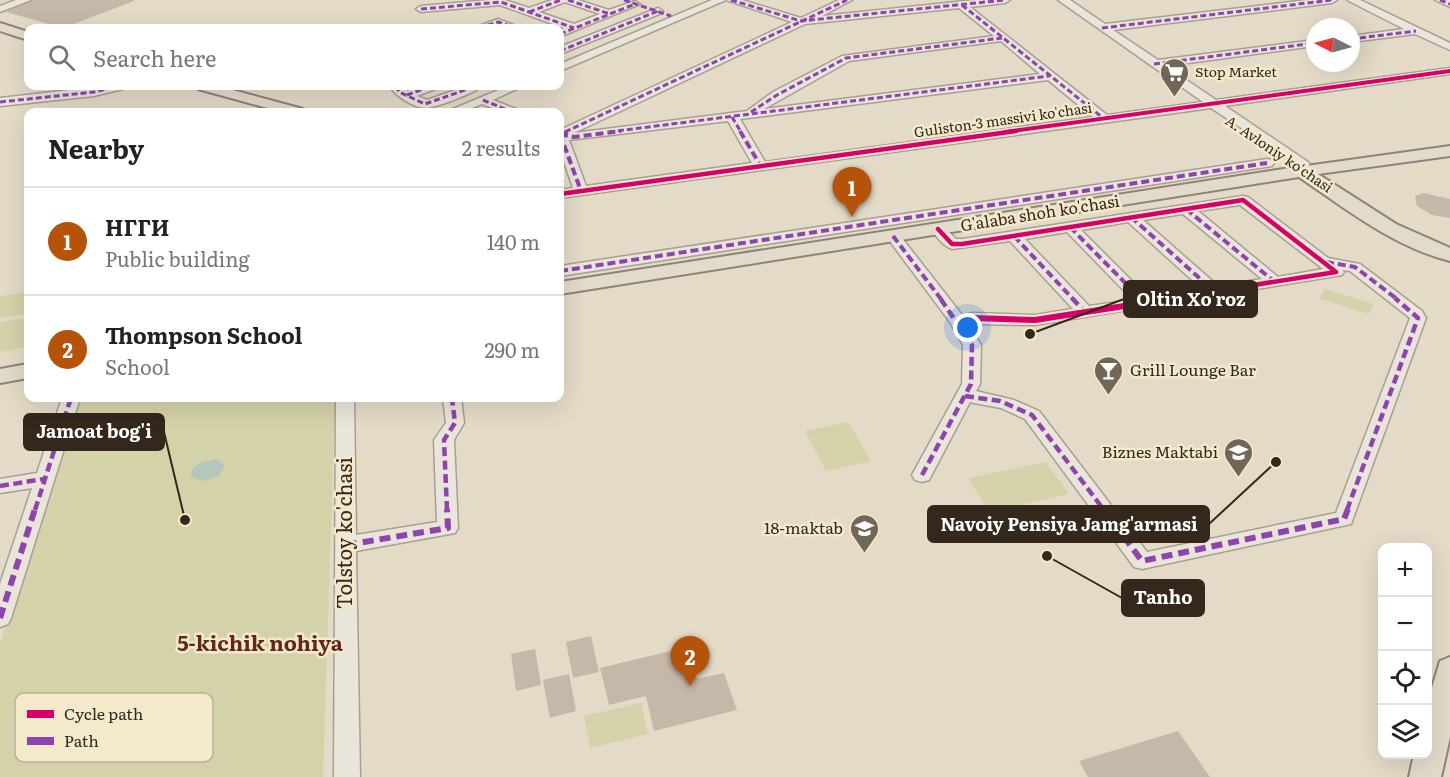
<!DOCTYPE html>
<meta charset="utf-8">
<style>
body{margin:0;font-family:Literata,serif;background:#f6f6f6;color:#222}
.controls{position:absolute;right:18px;bottom:18px;display:grid;overflow:hidden;border-radius:12px;box-shadow:0 6px 24px #0002}
.controls button{width:54px;height:54px;display:grid;place-items:center;padding:0;border:0;border-bottom:2px solid #e0e0e0;background:#fff;color:#222;font:30px sans-serif}
.compass{position:absolute;left:1306px;top:18px;width:54px;height:54px;border-radius:50%;background:#fff;box-shadow:0 6px 24px #0002;rotate:276deg}
.you{position:absolute;left:968px;top:328px;width:21px;height:21px;margin:-15px;border:4px solid #fff;border-radius:50%;background:#1a73e8;box-shadow:0 0 0 9px #1a73e833}
.badge{display:grid;place-items:center;width:39px;height:39px;border-radius:50%;background:#b45309;color:#fff;font-size:20px;font-weight:700}
.pin{position:absolute;translate:-50% -50px;filter:drop-shadow(0 2px 3px #0008)}
.pin::after{content:'';position:absolute;top:32px;width:21px;height:18px;background:inherit;clip-path:polygon(0 0,100% 0,50% 100%)}
.list{margin:0;padding:0;list-style:none}
h2{display:flex;justify-content:space-between;align-items:center;height:78px;margin:0;padding:0 24px;font-size:26px}
h2 small{font-size:20px;font-weight:400;color:#767676}
.list li{display:grid;grid-template-columns:39px 1fr auto;gap:18px;align-items:center;box-sizing:border-box;height:108px;padding:0 24px;border-top:2px solid #e0e0e0}
.list b{display:block;font-size:22px;white-space:nowrap}
.list p{margin:0;font-size:20px;white-space:nowrap;color:#767676}
.list em{font-size:20px;font-style:normal;color:#767676}
.icon{flex:none;width:33px;height:33px;fill:none;stroke:currentColor;stroke-width:2;stroke-linecap:round;stroke-linejoin:round}
.map{position:relative;flex:none;width:1450px;height:777px;overflow:hidden}
.search{position:absolute;background:#fff;box-shadow:0 6px 24px #0002;left:24px;top:24px;width:540px;height:66px;display:flex;align-items:center;gap:15px;box-sizing:border-box;padding:0 21px;border-radius:12px;color:#767676;font-size:22px}
.panel{position:absolute;background:#fff;box-shadow:0 6px 24px #0002;left:24px;top:108px;width:540px;height:294px;border-radius:12px}
.map>svg:first-child{display:block}
</style>
<div class="map">
<svg width="1450" height="777" viewBox="0 0 1450 777">
<rect width="100%" height="100%" fill="#e3dac7"/>
<g fill="#d3d2a9">
<path d="M1325,289L1373,304L1369,314L1320,299Z"/>
<path d="M28,292V314L0,318V296Z"/>
<path d="M28,318V347L0,352V322Z"/>
<path d="M78,398H335L323,777H0V643Z"/>
<path d="M848,422L871,461L826,471L805,431Z"/>
<path d="M1046,462L1069,494L989,512L968,478Z"/>
<path d="M641,703L648,734L590,748L584,716Z"/>
</g>
<path fill="#b4c7ba" d="M216,459L225,465L219,476L203,481L191,477L192,470L199,463Z"/>
<g fill="#c6b8a8">
<path d="M33,0H134V1L63,28L6,12Z"/>
<path d="M1424,193L1450,199V218L1432,215L1417,206L1415,196Z"/>
<path d="M591,636L599,672L573,678L566,642Z"/>
<path d="M687,647L697,679L724,673L737,710L654,731L646,696L609,705L600,668Z"/>
<path d="M535,649L541,685L516,691L511,654Z"/>
<path d="M569,674L576,711L550,718L543,680Z"/>
<path d="M1178,731L1210,777H1088L1079,761Z"/>
</g>
<g fill="none" stroke-linecap="round" stroke-linejoin="round">
<defs>
<g id="minor">
<path d="M16,0H31L0,12V6Z"/>
<path d="M489,0H505L529,8L552,0H578L609,10L635,1L640,4L564,35L560,34V31L564,28L500,5L421,12L416,9L421,6ZM565,2L600,14L574,24L539,12Z"/>
<path d="M712,0H742L801,18L839,0H852L822,16L975,0H1010L1005,3L970,7L1107,115L1203,102L1058,0H1070L1105,24L1307,0H1337L1332,3L1113,30L1158,60L1315,40V46L1166,66L1216,100L1450,68V74L1225,106L1308,162L1310,165L1303,169L1211,108L560,198V190L573,188L560,150V130L792,22L726,0L560,71V64ZM959,8L994,36L842,56L773,92L747,111L574,133L805,24ZM1001,41L1040,74L764,109L849,61ZM1048,80L1093,117L765,162L740,119ZM728,121L752,163L586,186L569,140Z"/>
<path d="M1347,0H1360L1450,43V50L1415,34L1351,42V36L1404,29Z"/>
<path d="M1435,0H1450V7Z"/>
<path d="M658,8L663,11L662,13L560,54V47Z"/>
<path d="M498,19L521,28C514,29 508,27 500,26C492,25 482,29 474,28Z"/>
<path d="M106,86H125L123,89L94,96L0,106V98Z"/>
<path d="M390,86H402L407,91L421,86H437L435,89L417,96L427,100L467,86H482C474,93 436,108 425,108C413,107 395,96 390,86Z"/>
<path d="M508,86H523L493,100L516,109L518,112H503L482,104L462,112H446Z"/>
<path d="M1267,159L1272,160L1274,163L1272,166L560,276V266Z"/>
<path d="M1243,196L1248,197L1328,258L1360,264L1422,311L1426,318L1351,524L1142,569L1134,567L1025,419L1001,408L974,403L970,402L929,480L922,482L915,480L912,475L962,384L963,345L950,322L886,236L888,233H898L962,315L973,313L1035,315L1073,309L1010,241L952,249C943,246 936,236 931,229L933,226H943L956,239H962ZM1240,205L1318,265L1323,269L1278,277L1198,211ZM1183,214L1262,279L1218,286L1143,220ZM1128,222L1202,289L1148,297L1081,230ZM1067,232L1133,300L1089,306L1025,239ZM1342,270L1350,271L1410,318L1336,513L1147,552L1039,411L1014,400L976,391L980,384L981,345L968,324L1035,325L1342,275L1344,272Z"/>
<path d="M62,398H80L11,618L8,624L0,627V584L32,488L0,493V479L37,473Z"/>
<path d="M336,398H354L356,535L437,522L434,440L446,423L443,398H461L464,423L454,440L458,528L455,533L356,551L360,777H334Z"/>
</g>
<g id="major">
<path d="M0,23L28,32V40L0,31Z"/>
<path d="M196,86H218L303,109L306,112H282L198,89Z"/>
<path d="M1450,146V156L1318,174L1396,224L1450,248V261C1394,247 1346,209 1299,177L560,294V282L1290,168L1292,164L1298,163L1306,166Z"/>
<path d="M28,364V378L0,383V369Z"/>
<path d="M1450,657V737L1441,777H1409L1414,754H1428V701L1440,661Z"/>
</g>
</defs>
<use href="#minor" stroke="#a79f92" stroke-width="3"/>
<use href="#major" stroke="#8d8478" stroke-width="4"/>
<use href="#minor" fill="#eae5da" fill-rule="evenodd"/>
<use href="#major" fill="#e2dbcb" fill-rule="evenodd"/>
<g stroke="#8e44ad" stroke-width="3" stroke-dasharray="6 3" stroke-linecap="butt">
<path d="M568,0L610,14"/>
<path d="M624,0L671,16"/>
<path d="M731,0L801,21L1005,0"/>
<path d="M1440,0L1450,4"/>
<path d="M962,5L1103,118"/>
<path d="M421,9L501,2L574,28"/>
<path d="M529,12L561,0"/>
<path d="M479,28L498,22L516,28"/>
<path d="M1102,28L1332,0"/>
<path d="M560,34L635,4"/>
<path d="M1351,39L1416,31"/>
<path d="M560,51L658,11"/>
<path d="M1154,64L1315,43"/>
<path d="M396,86L399,92L425,104L476,86"/>
<path d="M407,95L431,86"/>
<path d="M483,100L512,112"/>
<path d="M0,102L94,92L119,86"/>
<path d="M751,112L777,95L846,58L1002,38"/>
<path d="M732,117L741,132"/>
<path d="M565,132L847,0"/>
<path d="M609,132L1049,76"/>
</g>
<g stroke="#8e44ad" stroke-width="4" stroke-dasharray="8 4" stroke-linecap="butt">
<path d="M740,131L760,165"/>
<path d="M560,134L574,137L621,131"/>
<path d="M560,134L581,191"/>
<path d="M560,135L569,131"/>
<path d="M1186,209L1276,283"/>
<path d="M1131,217L1215,292"/>
<path d="M1070,227L1141,299"/>
<path d="M893,236L941,299"/>
<path d="M1014,236L1073,299"/>
<path d="M1326,262L1355,267L1397,299"/>
<path d="M560,271L1267,163"/>
</g>
<g stroke="#8e44ad" stroke-width="4.5" stroke-dasharray="9 4.5" stroke-linecap="butt">
<path d="M1072,298L1085,312"/>
<path d="M1140,298L1145,303"/>
<path d="M965,396L1000,401L1032,415L1104,510"/>
<path d="M922,475L971,384L972,345L940,298"/>
<path d="M0,486L44,479"/>
<path d="M35,510L71,398"/>
<path d="M447,510L444,440L455,423L452,398"/>
<path d="M1347,510L1418,318L1395,298"/>
</g>
<g stroke="#8e44ad" stroke-width="6" stroke-dasharray="11 6" stroke-linecap="butt">
<path d="M1103,509L1142,561L1344,519L1348,509"/>
<path d="M346,545L448,528L447,509"/>
<path d="M0,618L35,509"/>
</g>
<defs>
<path id="cycleway-far2" d="M1005,132L1450,71"/>
<g id="cycleway-far1">
<path d="M560,194L1016,131"/>
<path d="M938,229L952,244H962L1243,200L1336,272L1165,299"/>
</g>
<path id="cycleway" d="M958,321L973,318L1035,320L1175,298"/>
</defs>
<use href="#cycleway-far2" stroke="#f5e9cc" stroke-width="6"/>
<use href="#cycleway-far1" stroke="#f5e9cc" stroke-width="8"/>
<use href="#cycleway" stroke="#f5e9cc" stroke-width="10"/>
<use href="#cycleway-far2" stroke="#d6006c" stroke-width="4"/>
<use href="#cycleway-far1" stroke="#d6006c" stroke-width="4.5"/>
<use href="#cycleway" stroke="#d6006c" stroke-width="6"/>
</g>
<defs>
<symbol id="supermarket-pin" viewBox="-11 -11 22 30"><path d="M0 17L-7.5 6A9.5 9.5 0 1 1 7.5 6Z" fill="#716657" stroke="#f5e9cc"/><path d="M-6-5.5h2.5l.6 2H6L4.5 2H-2.5L-4.4-4H-6ZM-1.5 3.2a1.3 1.3 0 1 0 .1 0ZM3 3.2a1.3 1.3 0 1 0 .1 0Z" fill="#fff"/></symbol>
<symbol id="bar-pin" viewBox="-11 -11 22 30"><path d="M0 17L-7.5 6A9.5 9.5 0 1 1 7.5 6Z" fill="#716657" stroke="#f5e9cc"/><path d="M-6-5H6L.8 .8V4.5H3.5V6h-7V4.5H-.8V.8Z" fill="#fff"/></symbol>
<symbol id="school-pin" viewBox="-11 -11 22 30"><path d="M0 17L-7.5 6A9.5 9.5 0 1 1 7.5 6Z" fill="#716657" stroke="#f5e9cc"/><path d="M0-5L7-2L0 1L-7-2ZM-4 1L0 2.5L4 1V4Q0 6-4 4Z" fill="#fff"/></symbol>
</defs>
<g fill-rule="evenodd">
<use href="#supermarket-pin" x="1158" y="56" width="33" height="45"/>
<use href="#bar-pin" x="1092" y="354" width="33" height="45"/>
<use href="#school-pin" x="1222" y="436" width="33" height="45"/>
<use href="#school-pin" x="848" y="512" width="33" height="45"/>
</g>
<g text-anchor="middle" stroke-width="5" stroke-linejoin="round" paint-order="stroke">
<g font-size="14" fill="#34271b" stroke="#f5e9cc" text-anchor="start">
<text x="1195" y="77">Stop Market</text>
</g>
<g font-size="14" fill="#34271b" stroke="#f5e9cc">
<text transform="translate(1003 120) rotate(-8)" y="5">Guliston-3 massivi ko'chasi</text>
<text transform="translate(1279 154) rotate(34)" y="5">A. Avloniy ko'chasi</text>
</g>
<g font-size="16" fill="#34271b" stroke="#f5e9cc">
<text transform="translate(1040 213) rotate(-9)" y="6">G'alaba shoh ko'chasi</text>
</g>
<g font-size="16" fill="#34271b" stroke="#f5e9cc" text-anchor="end">
<text x="1130" y="376" text-anchor="start">Grill Lounge Bar</text>
<text x="1218" y="458">Biznes Maktabi</text>
<text x="843" y="534">18-maktab</text>
</g>
<g font-size="20" fill="#34271b" stroke="#f5e9cc">
<text transform="translate(345 533) rotate(-90)" y="7">Tolstoy ko'chasi</text>
</g>
<g font-size="21" font-weight="bold" fill="#62271a" stroke="#f5e9cc">
<text x="260" y="651">5-kichik nohiya</text>
</g>
</g>
<rect x="15" y="693" width="198" height="69" rx="9" fill="#f5e9cc" stroke="#bbaf97" stroke-width="1.5"/>
<rect x="27" y="710" width="27" height="8" fill="#d6006c"/>
<rect x="27" y="737" width="27" height="8" fill="#8e44ad"/>
<g font-size="16" fill="#34271b">
<text x="64" y="720">Cycle path</text>
<text x="64" y="747">Path</text>
</g>
<path fill="none" stroke="#34271b" stroke-width="2" d="M1030 334L1124 299M185 520L164 432M1276 462L1209 524M1047 556L1122 598"/>
<g fill="#34271b" stroke="#f5e9cc" stroke-width="2">
<circle cx="1030" cy="334" r="6"/>
<circle cx="185" cy="520" r="6"/>
<circle cx="1276" cy="462" r="6"/>
<circle cx="1047" cy="556" r="6"/>
</g>
<g fill="#34271b" stroke="#34271b" stroke-width="2">
<rect x="1124" y="281" width="133" height="36" rx="6"/>
<rect x="24" y="414" width="140" height="36" rx="6"/>
<rect x="928" y="506" width="281" height="36" rx="6"/>
<rect x="1122" y="580" width="82" height="36" rx="6"/>
</g>
<g font-size="18" text-anchor="middle" font-weight="bold" fill="#fff">
<text x="1191" y="306">Oltin Xo'roz</text>
<text x="94" y="438">Jamoat bog'i</text>
<text x="1069" y="531">Navoiy Pensiya Jamg'armasi</text>
<text x="1163" y="604">Tanho</text>
</g>
</svg>
<div class="controls">
<button>+</button>
<button>−</button>
<button><svg class="icon" aria-label="locate" viewBox="0 0 24 24"><circle cx="12" cy="12" r="6"/><path d="M12 2v4M12 18v4M2 12h4M18 12h4"/></svg></button>
<button><svg class="icon" aria-label="layers" viewBox="0 0 24 24"><path d="M12 4l9 5-9 5-9-5zM3 14l9 5 9-5"/></svg></button>
</div>
<svg class="compass" viewBox="-18 -18 36 36"><path d="M0-13l5 13h-10z" fill="#e53935"/><path d="M0 13l5-13h-10z" fill="#767676"/></svg>
<div class="you"></div>
<div class="pin badge" style="left:852px;top:217px">1</div>
<div class="pin badge" style="left:690px;top:686px">2</div>
<div class="search"><svg class="icon" aria-label="search" viewBox="0 0 24 24"><circle cx="10" cy="10" r="6"/><path d="M15 15l6 6"/></svg>Search here</div>
<section class="panel">
<h2>Nearby<small>2 results</small></h2>
<ul class="list">
<li><span class="badge">1</span><div><b>НГГИ</b><p>Public building</p></div><em>140 m</em></li>
<li><span class="badge">2</span><div><b>Thompson School</b><p>School</p></div><em>290 m</em></li>
</ul>
</section>
</div>
